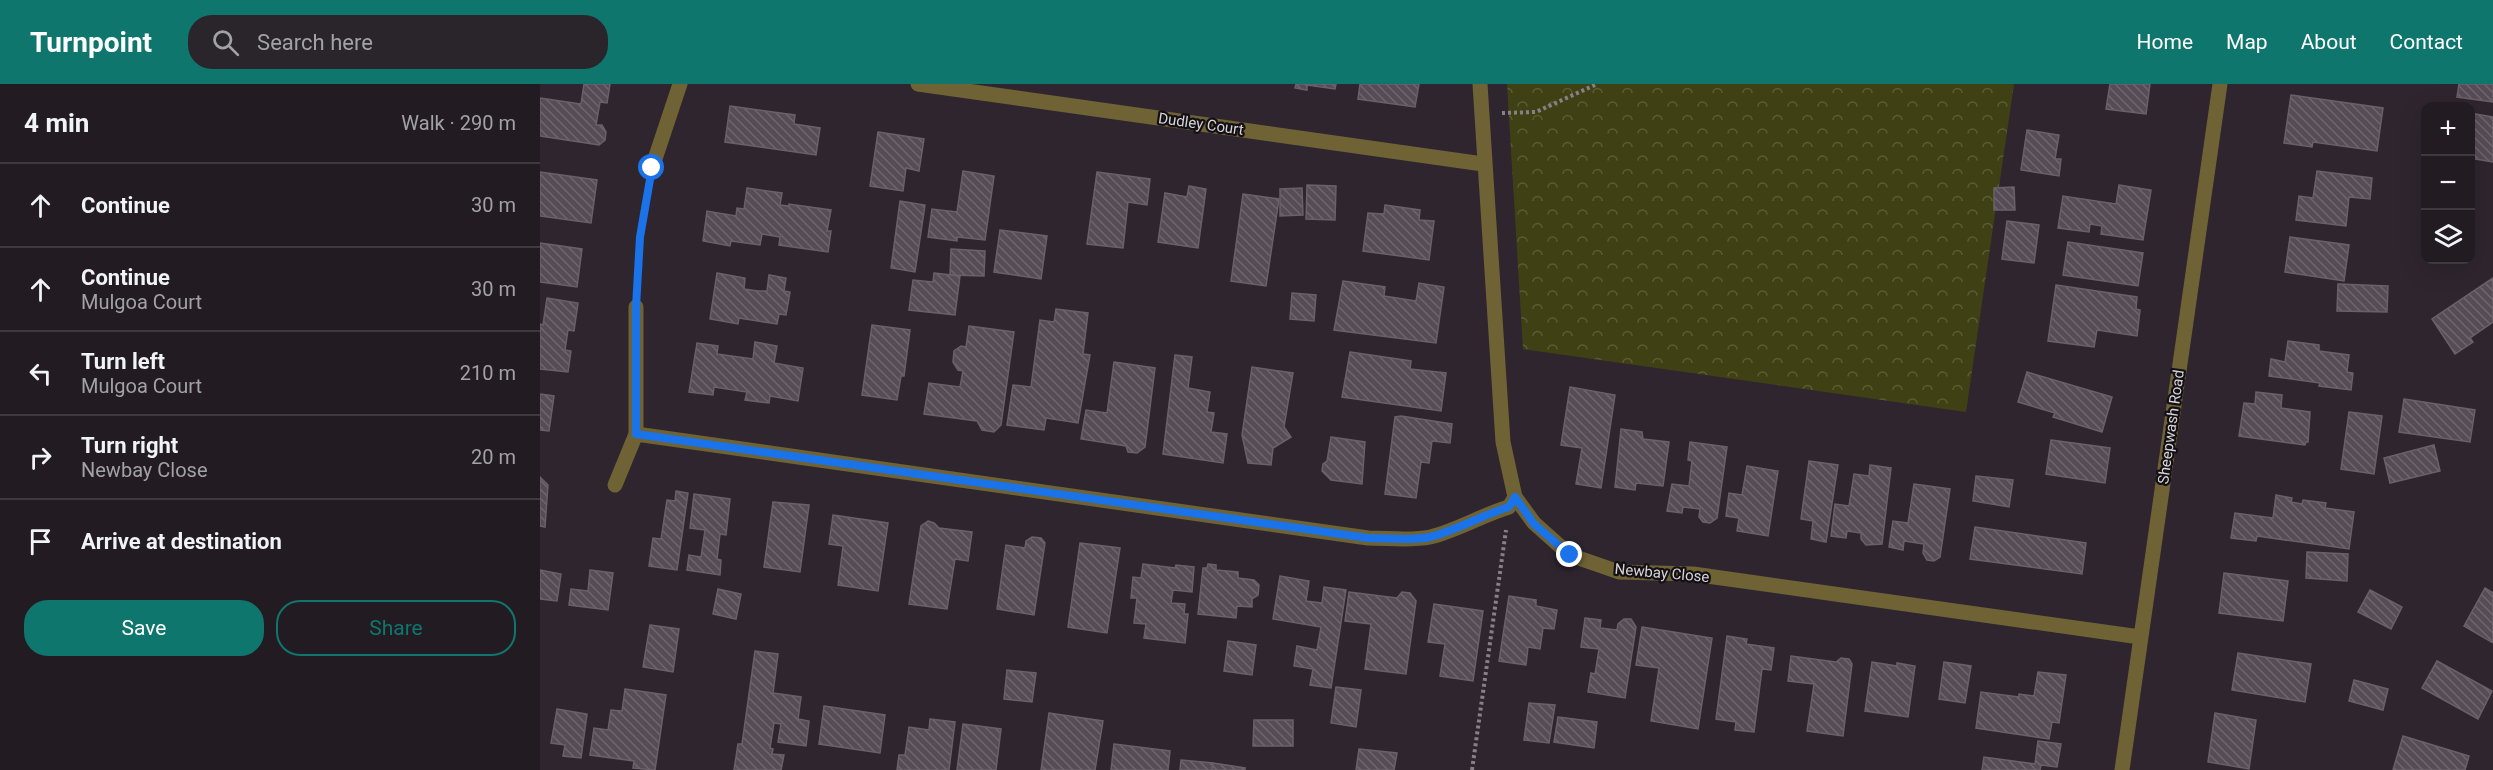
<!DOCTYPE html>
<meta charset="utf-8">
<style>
body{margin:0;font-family:Roboto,sans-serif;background:#2a252a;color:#f1f3f6}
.controls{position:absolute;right:18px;top:18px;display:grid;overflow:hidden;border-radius:12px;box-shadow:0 6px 24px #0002}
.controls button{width:54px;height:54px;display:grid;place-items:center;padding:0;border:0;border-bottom:2px solid #3f3a40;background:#221c22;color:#f1f3f6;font:30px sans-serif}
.stop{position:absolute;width:18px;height:18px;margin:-14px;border:4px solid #1a73e8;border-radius:50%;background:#fff}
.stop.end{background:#1a73e8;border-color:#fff;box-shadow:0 2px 6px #0008}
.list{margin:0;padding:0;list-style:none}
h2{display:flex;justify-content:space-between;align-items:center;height:78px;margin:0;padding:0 24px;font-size:26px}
h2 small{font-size:20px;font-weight:400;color:#a2a1a5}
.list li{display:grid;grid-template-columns:39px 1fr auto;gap:18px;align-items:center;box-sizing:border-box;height:84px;padding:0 24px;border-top:2px solid #3f3a40}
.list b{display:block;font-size:22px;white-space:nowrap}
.list p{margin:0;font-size:20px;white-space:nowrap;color:#a2a1a5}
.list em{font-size:20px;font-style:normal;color:#a2a1a5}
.actions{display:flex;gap:12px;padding:18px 24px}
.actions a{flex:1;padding:14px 0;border:2px solid #0f766e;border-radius:24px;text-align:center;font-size:21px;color:#0f766e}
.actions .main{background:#0f766e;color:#fff}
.icon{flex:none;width:33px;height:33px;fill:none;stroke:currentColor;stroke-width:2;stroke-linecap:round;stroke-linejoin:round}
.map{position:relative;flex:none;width:1953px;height:686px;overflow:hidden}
header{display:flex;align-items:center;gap:36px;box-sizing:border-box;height:84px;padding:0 30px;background:#0f766e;color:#fff}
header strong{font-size:28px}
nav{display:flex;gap:33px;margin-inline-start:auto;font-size:21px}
.search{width:420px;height:54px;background:#2a252a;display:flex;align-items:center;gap:15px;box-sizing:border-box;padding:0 21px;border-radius:24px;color:#a2a1a5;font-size:22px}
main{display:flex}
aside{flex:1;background:#221c22}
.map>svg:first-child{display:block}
</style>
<header>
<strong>Turnpoint</strong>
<div class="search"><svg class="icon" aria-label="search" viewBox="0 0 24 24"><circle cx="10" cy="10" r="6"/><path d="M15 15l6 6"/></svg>Search here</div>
<nav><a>Home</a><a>Map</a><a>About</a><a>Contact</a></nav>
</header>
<main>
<aside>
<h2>4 min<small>Walk · 290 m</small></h2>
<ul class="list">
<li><svg class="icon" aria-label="ahead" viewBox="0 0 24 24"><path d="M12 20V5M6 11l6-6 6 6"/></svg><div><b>Continue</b></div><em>30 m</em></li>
<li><svg class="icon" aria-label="ahead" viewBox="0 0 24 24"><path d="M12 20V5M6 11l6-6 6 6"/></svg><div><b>Continue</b><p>Mulgoa Court</p></div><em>30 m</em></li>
<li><svg class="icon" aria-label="left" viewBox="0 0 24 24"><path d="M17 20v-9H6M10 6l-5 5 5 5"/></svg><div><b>Turn left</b><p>Mulgoa Court</p></div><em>210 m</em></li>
<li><svg class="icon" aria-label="right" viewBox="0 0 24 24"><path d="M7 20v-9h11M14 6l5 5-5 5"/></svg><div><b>Turn right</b><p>Newbay Close</p></div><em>20 m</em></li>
<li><svg class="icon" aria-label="arrive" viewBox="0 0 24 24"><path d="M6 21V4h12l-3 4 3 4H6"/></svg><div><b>Arrive at destination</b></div></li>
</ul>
<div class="actions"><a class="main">Save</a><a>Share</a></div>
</aside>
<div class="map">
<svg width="1953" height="686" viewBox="0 0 1953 686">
<defs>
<pattern id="park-crowns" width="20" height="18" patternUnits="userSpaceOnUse" patternTransform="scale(1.5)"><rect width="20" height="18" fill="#3f4114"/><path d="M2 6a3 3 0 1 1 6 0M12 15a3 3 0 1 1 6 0" fill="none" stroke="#5a5c35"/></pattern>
<pattern id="building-back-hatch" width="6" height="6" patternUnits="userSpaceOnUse" patternTransform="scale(1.5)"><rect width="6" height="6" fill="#564c56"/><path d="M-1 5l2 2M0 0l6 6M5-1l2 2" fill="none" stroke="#6e656e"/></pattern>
</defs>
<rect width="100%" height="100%" fill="#2e252e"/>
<path fill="url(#park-crowns)" d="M967,0H1474L1426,328L983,265Z"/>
<g fill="url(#building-back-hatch)" stroke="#6a606a" stroke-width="1.5">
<path d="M44,0H70L67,19L60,18L56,41H62L66,48L65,56L59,61L0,52V14L41,20Z"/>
<path d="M756,0H796L795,5L767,1V6L755,4Z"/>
<path d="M820,0H879L875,23L818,15Z"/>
<path d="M1570,0H1610L1606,30L1566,25Z"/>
<path d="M1919,0H1953V18L1917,13Z"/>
<path d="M1751,11L1843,24L1837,67L1773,58L1772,63L1744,59Z"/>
<path d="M190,22L255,31L254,40L280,44L276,71L185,58Z"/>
<path d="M1930,29L1953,33V78L1930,74Z"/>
<path d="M1487,46L1519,51L1515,75H1521L1519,92L1481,86Z"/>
<path d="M338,48L384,55L379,87L366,84L363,107L330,102Z"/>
<path d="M423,87L454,92L445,156L417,153V157L388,153L392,125L417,128Z"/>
<path d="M1777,87L1832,94L1830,115L1809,113L1806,142L1756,136L1759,112L1773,114Z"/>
<path d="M0,88L57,96L51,139L0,132Z"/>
<path d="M557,88L610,95L607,121L588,118L583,164L547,160Z"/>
<path d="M767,101L796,102L795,136L766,135Z"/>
<path d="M1579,101L1611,106L1603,156L1561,150L1562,142L1550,140L1549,148L1518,144L1523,112L1576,120Z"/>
<path d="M649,102L666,105L658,164L618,158L625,109L647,113Z"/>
<path d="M1474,103L1475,126H1454V104Z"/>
<path d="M207,104L242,109L240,121L249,122V120L291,126L287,147H291L288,168L239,161L240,153L222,150L220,161L191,157L190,162L163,157L167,127L196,132L197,124L204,125Z"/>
<path d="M762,104L763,131L740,132V105Z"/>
<path d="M703,110L739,115L726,202L691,197Z"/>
<path d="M360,117L385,121L375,188L351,184Z"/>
<path d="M845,121L880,126L879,136L894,137L889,176L823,167L828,129L844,130Z"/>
<path d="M1467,137L1499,141L1494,179L1462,175Z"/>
<path d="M460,146L507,152L501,195L454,188Z"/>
<path d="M1750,153L1809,161L1804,197L1745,188Z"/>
<path d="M1528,158L1603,169L1598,202L1523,191Z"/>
<path d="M0,159L42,165L37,203L0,198Z"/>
<path d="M411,165L445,167L444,192L410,191Z"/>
<path d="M177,189L205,194L204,205L218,207H227L229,191L246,194L244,207L250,208L246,231L239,230L237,240L199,234L198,240L170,235Z"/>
<path d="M394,189L420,192L415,231L369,226L373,196L393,198Z"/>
<path d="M1953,194V238L1930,254L1933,258L1915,270L1892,235Z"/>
<path d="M803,197L845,203L844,212L876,217L879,199L904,203L896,259L794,246Z"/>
<path d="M1798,200L1848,202L1847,228L1797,227Z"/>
<path d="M1516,201L1597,213L1596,225L1600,226L1597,252L1557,246L1554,263L1508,257Z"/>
<path d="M752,209L776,211L774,237L750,235Z"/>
<path d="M7,214L38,219L34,247L28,246L25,266L31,267L28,288L0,285V240L3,241Z"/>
<path d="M516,225L548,229L543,270L550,271L538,339L506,334L504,346L467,341L473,301L491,303L500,236L514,238Z"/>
<path d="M332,241L370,246L364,292H361L357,316L322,311Z"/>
<path d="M429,242L474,248L461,341L454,348L442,346L437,337L384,330L389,299L420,303L423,287L418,286L413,278L414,267L421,262L426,263Z"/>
<path d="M1748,257L1779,261V267L1809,271L1807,288L1813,289L1811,306L1779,302L1780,299L1729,292L1731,275L1745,278Z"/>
<path d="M215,258L237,262L234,279L263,284L258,317L230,312L229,319L205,316L207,308L174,303L173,311L149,308L157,259L178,262L177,270L213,275Z"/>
<path d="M810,268L871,277L870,285L906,289L901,327L802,313Z"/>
<path d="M635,271L652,273L648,304L670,308L667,328L674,329L671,348L687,350L683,379L623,370Z"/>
<path d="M574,278L615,284L605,363L597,369L588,368L586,362L541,355L546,326L567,329Z"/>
<path d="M712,283L753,289L744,343L751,353L733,364L731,381L708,379L702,351Z"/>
<path d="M1487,288L1572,313L1562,348L1513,333L1515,329L1478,318Z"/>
<path d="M1030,303L1075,311L1061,404L1036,400L1042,364L1021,361Z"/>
<path d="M1716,308L1742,311L1741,324L1770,328L1768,358H1766L1765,361L1699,352L1704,319L1715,320Z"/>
<path d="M0,310L14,312L9,347L0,346Z"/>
<path d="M1864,315L1935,326L1930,358L1859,348Z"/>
<path d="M1809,328L1842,332L1834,390L1801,385Z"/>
<path d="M861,332L912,340L910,359L892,357L889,379L881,378L876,414L845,410L855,333Z"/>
<path d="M1081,345L1102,348L1103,355L1129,358L1123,402L1096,399L1095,406L1075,403Z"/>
<path d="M791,353L825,358L822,400L791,396L782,387L783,380L787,377Z"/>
<path d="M1511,356L1570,364L1565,399L1506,390Z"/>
<path d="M1150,358L1187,363L1177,434L1170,439L1163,438L1159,433L1160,425L1143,423L1142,429L1127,427L1132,400L1149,402L1152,377L1148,376Z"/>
<path d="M1894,361L1900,387L1850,399L1844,374Z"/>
<path d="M1269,377L1298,381L1286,458L1271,455L1273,437L1261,435Z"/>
<path d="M1330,381L1351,384L1342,460L1326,461L1321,455V449L1307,447L1306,454L1291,452L1295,420L1309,422L1314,390L1329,392Z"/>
<path d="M1207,382L1238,387L1228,452L1197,447L1199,434L1186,432L1189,409L1202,411Z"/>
<path d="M1436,392L1473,396L1469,423L1433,417Z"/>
<path d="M0,393L8,401L5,443L0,442Z"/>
<path d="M1374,400L1410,405L1400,473L1394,477L1387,476L1383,469L1384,460L1364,457L1363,466L1349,463L1353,437L1368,439Z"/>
<path d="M136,407L148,409L137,486L109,482L113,454L121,455L127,416L135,417Z"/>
<path d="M154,410L190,415L186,451L180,450L177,475L181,476L180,491L147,486L149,471L161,473L165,446L150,444Z"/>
<path d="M1736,411L1752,414L1751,418L1762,420L1763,416L1786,419L1785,424L1814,428L1809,465L1717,452L1716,457L1691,454L1695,429L1733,434Z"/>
<path d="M233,418L269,421L260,488L224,483Z"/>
<path d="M293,431L348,439L338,507L298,501L303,462L289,460Z"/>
<path d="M388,437L394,439L399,444L432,448L428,477L415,475L407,525L369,520L381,442Z"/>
<path d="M1435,443L1546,459L1542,490L1430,475Z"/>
<path d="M492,453L501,454L505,459L494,531L457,525L466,461L485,464L486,457Z"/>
<path d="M540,459L580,464L567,549L528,543Z"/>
<path d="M1767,468L1808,470L1807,497L1766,494Z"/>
<path d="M603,480L635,484L636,481L654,483L652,508L633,506L631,519L645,520L644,530H648L645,559L604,554L606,540L594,539L597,514H591L593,493L601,494Z"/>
<path d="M668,480L676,481V486L698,488V494L714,496L719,501L718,511L712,515V523L697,522L696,534L658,530L663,484H667Z"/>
<path d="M0,486L21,490L17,517L0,515Z"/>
<path d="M50,486L73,489L68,526L29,521L31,505L48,507Z"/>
<path d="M1684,489L1748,497L1743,537L1679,529Z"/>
<path d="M740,492L769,497L766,517L782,519L784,503L806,506L791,604L770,601L773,585L754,582L757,562L777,566L781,543L733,535Z"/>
<path d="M1945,504L1953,509V559L1924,542Z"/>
<path d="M178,505L201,510L196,535L173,530Z"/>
<path d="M1830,506L1862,523L1851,545L1818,528Z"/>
<path d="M809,508L857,514L862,508L870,509L876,517L866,590L825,585L831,540L805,537Z"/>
<path d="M969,512L996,516V522L1017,526L1014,545L1003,544L1000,565L988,563L986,581L959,577Z"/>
<path d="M894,520L943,527L933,597L900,592L905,560L888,558Z"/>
<path d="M1045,534L1061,536L1060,544L1077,546L1078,540L1084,535H1091L1096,543L1085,614L1048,608L1051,589L1055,590L1059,565L1041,563Z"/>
<path d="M110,541L139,545L133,588L103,583Z"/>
<path d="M1102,543L1172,554L1158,645L1111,637L1119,584L1096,581Z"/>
<path d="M1187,552L1207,555L1206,560L1234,564L1231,586L1222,585L1214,648L1195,646L1196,638L1176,635Z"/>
<path d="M688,557L716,561L712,591L684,587Z"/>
<path d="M215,567L238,570L233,609L261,613L258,635L269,637L266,662L238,658L241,640L234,639L230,664L233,665L232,670L244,671L241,686H194L198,660H202Z"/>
<path d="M1698,569L1771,580L1765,618L1692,606Z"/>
<path d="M1251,572L1296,578L1301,574L1309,575L1312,580L1303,652L1267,647L1274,600L1248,597Z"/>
<path d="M1897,577L1952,607L1938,635L1882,604Z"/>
<path d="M1332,578L1357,582V579L1375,582L1368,633L1325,627Z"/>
<path d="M1404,578L1431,582L1425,619L1399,615Z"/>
<path d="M467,586L496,589L492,618L464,615Z"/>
<path d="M1498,588L1526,591L1519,639L1512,638L1509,655L1436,644L1441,608L1479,613V610L1494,612Z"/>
<path d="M1814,596L1848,605L1843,626L1809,617Z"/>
<path d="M796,603L821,606L816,643L791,639Z"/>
<path d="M85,605L126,611L115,686L93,684L94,677L50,671L54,644L68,646L71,626L82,627Z"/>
<path d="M989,619L1015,621L1009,659L984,656Z"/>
<path d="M284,622L345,631L340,669L279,660Z"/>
<path d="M17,625L47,630L41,674L23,672L25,661L11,659Z"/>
<path d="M509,629L563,637L555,686H501Z"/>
<path d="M1675,629L1716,636L1709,685L1668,678Z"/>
<path d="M1018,633L1057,638L1054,664L1014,658Z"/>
<path d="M390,635L415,638L409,686H357L359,671H365L369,643L389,646Z"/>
<path d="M714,636H753V662H713Z"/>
<path d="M423,640L461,645L456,686H417Z"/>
<path d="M1863,652L1929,672L1925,686H1853Z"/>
<path d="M1498,657L1521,660L1517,683L1501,681L1500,686H1442L1444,673L1495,680Z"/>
<path d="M574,660L630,667L628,686H571Z"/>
<path d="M819,665L857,669L854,686H816Z"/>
<path d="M641,676L673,679L672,686H640Z"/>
<path d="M673,679L705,684V686H672Z"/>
</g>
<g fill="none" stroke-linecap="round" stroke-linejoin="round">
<g stroke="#878087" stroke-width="4" stroke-dasharray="3 3" stroke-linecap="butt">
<path d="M962,29L996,28L1057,0"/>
<path d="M97,203L100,153L109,103"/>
<path d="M932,686L966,446"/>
</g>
<g stroke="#6f6335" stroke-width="15">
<path d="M378,0L943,80"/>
<path d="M940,0L963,358L975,413L994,439L1030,471L1079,488L1153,490L1600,553"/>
<path d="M112,84L140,0"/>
<path d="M96,350L828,454C848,454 871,457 890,453C918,446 942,431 969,423L975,413"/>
<path d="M75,401L96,350V223"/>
<path d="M1582,686L1680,0"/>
</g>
</g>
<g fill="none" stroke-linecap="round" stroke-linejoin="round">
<path stroke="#1a73e8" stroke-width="8" d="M112,84L100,153L96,223V350L828,454C848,454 871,457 890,453C918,446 942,431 969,423L975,413L994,440L1030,471"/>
</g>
<g text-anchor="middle" stroke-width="4.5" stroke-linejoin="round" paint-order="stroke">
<g font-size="15" fill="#d8d3d8" stroke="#131013">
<text transform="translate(661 40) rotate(8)" y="5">Dudley Court</text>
<text transform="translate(1631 343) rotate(-82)" y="5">Sheepwash Road</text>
<text transform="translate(1122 489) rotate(5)" y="5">Newbay Close</text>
</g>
</g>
</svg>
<div class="controls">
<button>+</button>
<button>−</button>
<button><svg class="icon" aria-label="layers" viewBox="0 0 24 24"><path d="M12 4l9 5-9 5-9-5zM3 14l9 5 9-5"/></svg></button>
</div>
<div class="stop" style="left:112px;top:84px"></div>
<div class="stop end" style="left:1030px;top:471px"></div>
</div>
</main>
